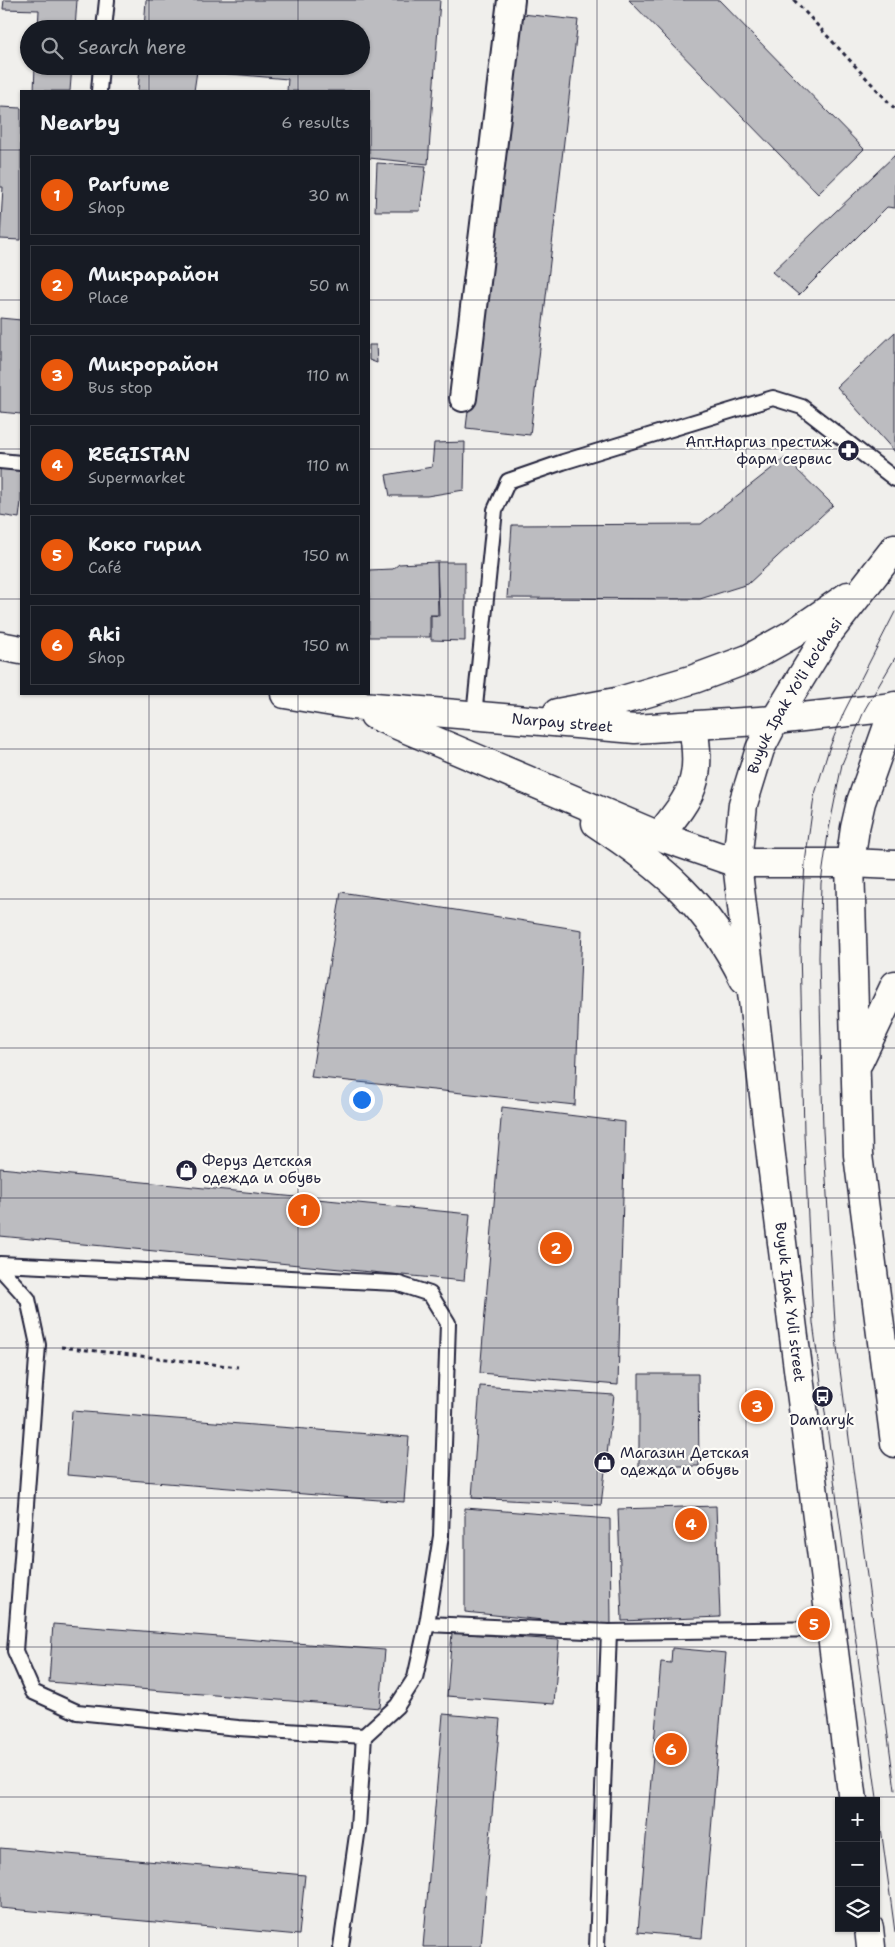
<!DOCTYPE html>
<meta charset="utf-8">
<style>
body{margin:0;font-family:"Shantell Sans",sans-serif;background:#20242c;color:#f1f3f6}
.controls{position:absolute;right:15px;bottom:15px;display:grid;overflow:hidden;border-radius:0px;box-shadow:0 1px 4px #0004}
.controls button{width:45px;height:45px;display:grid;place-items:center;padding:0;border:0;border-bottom:1px solid #363941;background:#171b24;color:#f1f3f6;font:25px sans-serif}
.you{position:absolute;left:361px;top:1099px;width:18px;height:18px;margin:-12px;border:4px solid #fff;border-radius:50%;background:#1a73e8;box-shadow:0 0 0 8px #1a73e833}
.badge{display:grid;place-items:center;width:32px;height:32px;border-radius:50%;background:#ea580c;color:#fff;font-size:16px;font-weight:700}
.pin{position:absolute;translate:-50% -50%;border:2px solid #fff;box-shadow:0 1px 5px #0006}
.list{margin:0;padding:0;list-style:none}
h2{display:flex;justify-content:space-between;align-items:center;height:65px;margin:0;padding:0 20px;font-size:21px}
h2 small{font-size:16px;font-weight:400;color:#9ea1a6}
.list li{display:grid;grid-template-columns:32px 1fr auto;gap:15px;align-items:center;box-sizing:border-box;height:80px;margin:0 10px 10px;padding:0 10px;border:1px solid #363941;border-radius:0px}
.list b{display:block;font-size:19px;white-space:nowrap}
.list p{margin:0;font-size:16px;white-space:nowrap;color:#9ea1a6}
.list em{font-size:16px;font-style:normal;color:#9ea1a6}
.icon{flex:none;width:28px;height:28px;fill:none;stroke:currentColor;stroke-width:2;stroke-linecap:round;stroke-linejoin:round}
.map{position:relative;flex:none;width:895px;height:1947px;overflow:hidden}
.search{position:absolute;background:#171b24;box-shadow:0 1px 4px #0004;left:20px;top:20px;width:350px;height:55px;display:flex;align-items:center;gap:12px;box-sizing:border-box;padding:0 18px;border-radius:28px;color:#9ea1a6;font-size:19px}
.panel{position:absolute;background:#171b24;box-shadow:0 1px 4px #0004;left:20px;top:90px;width:350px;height:605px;border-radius:0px}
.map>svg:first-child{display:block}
</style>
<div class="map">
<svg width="895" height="1947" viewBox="0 0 895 1947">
<rect width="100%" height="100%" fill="#f0efec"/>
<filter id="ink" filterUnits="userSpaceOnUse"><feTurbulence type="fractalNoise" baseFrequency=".02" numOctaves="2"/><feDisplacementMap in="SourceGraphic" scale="10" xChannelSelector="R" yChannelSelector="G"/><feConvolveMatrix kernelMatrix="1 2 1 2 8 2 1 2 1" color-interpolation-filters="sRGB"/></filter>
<g filter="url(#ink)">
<g fill="#bcbcc0" stroke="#22223b">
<path d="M4,0H77L75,29H38L39,10L3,9Z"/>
<path d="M146,0H440L428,164L369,158V91H287L288,79L197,71L194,91H138L140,66H361V29H144Z"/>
<path d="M629,0H719L864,149L818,194Z"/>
<path d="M513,13L578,20L530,435L466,428Z"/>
<path d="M35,66H72L70,91H34Z"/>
<path d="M0,107L21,108V240L0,239L3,187H0Z"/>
<path d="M895,155V208L887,207L799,295L772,272Z"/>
<path d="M377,163L426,166L420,211H375Z"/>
<path d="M0,318L21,320V414L0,412Z"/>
<path d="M895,332V452L837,387Z"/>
<path d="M369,345H376L377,363L369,360Z"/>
<path d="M465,442L464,490L427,496H390L386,475L432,467L434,443Z"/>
<path d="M785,458L833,505L748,584L700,599L507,598L512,525L701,524Z"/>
<path d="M0,467L21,469V502L19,518L0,515Z"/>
<path d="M437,562H465V641L431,640V615L439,616Z"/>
<path d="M437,562L438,615H430V637H369V570L393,569L399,564Z"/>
<path d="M341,892L582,930L575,1105L311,1077Z"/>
<path d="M502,1107L625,1122L618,1385L480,1373Z"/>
<path d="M0,1168L470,1214L464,1281L0,1236Z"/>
<path d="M639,1374H698L699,1466H639Z"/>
<path d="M480,1386L614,1395L601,1505L472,1498Z"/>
<path d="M72,1411L409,1437L404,1502L67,1475Z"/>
<path d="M716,1506L720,1617L622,1621L618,1509Z"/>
<path d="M465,1508L610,1519L611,1627L465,1612Z"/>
<path d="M53,1624L385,1650L380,1708L49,1682Z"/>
<path d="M452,1633L559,1640L554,1704L447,1696Z"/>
<path d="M672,1648L726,1653L702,1938L638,1932L661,1662L671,1663Z"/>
<path d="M443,1714L500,1719L481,1947H423Z"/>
<path d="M0,1848L305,1875L299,1935L0,1908Z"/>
</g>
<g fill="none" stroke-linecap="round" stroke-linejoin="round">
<defs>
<g id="service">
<path d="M104,29L107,0"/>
<path d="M99,91L101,66"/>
<path d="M0,461L21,463"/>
<path d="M474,716L495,510L508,481L563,462L773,398L802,407L895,479"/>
<path d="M0,1264L396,1283L430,1294L448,1323L441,1536L427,1624L609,1632L833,1629"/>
<path d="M0,1268L28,1299L38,1345L15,1651L33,1692L77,1712L238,1728L364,1736L358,1828L341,1947"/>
<path d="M364,1736L397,1706L415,1678L427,1624"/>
<path d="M597,1947L609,1632"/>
</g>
<path id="minor" d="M463,398L511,0"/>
<path id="tertiary" d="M850,863L895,865"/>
<g id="secondary">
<path d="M0,646L21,650"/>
<path id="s1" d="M285,694L351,705L635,729L775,720L894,707"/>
<path d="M895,706L861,802L855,828L850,863L858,1155L895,1443"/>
<path d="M557,713L616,702L694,679L748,659L791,635L848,596"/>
<path d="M374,715L659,836L737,863H850"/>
<path d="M596,823C664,868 707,904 744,979"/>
<path d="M659,836C693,793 702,782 693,726"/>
<path d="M859,1061L895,985"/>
<path id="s2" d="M853,1801L772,1164L737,863L743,804L760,749L775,720L827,635L895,548"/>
<path d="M869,1928L871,1947"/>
</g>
</defs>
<use href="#service" stroke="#22223b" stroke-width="18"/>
<use href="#minor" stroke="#22223b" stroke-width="30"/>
<use href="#tertiary" stroke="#22223b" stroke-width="31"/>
<use href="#secondary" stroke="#22223b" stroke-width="31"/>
<g stroke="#22223b" stroke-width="3" stroke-dasharray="4 4" stroke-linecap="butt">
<path d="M794,0L895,109"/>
<path d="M61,1347L238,1367"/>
</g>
<use href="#service" stroke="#fdfcf7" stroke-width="14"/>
<use href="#minor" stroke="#fdfcf7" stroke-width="26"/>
<use href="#tertiary" stroke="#fdfcf7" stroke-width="28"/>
<use href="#secondary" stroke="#fdfcf7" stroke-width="28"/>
<g stroke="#22223b" stroke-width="1">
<path d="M895,612L844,712L829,749L814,797L805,863L800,946L804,1133L813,1323L895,1932"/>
<path d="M895,658L865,709L842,764L828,834L821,883L819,957L823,1131L836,1339L895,1790"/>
</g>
</g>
</g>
<path fill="none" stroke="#22223b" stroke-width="1" stroke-opacity="0.55" d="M149,0V29M298,0V29M448,0V1947M597,0V1947M746,0V1947M149,66V91M298,66V91M0,150H21M369,150H895M0,300H21M369,300H895M0,449H21M369,449H895M0,599H21M369,599H895M149,694V1947M298,694V1947M0,749H895M0,899H895M0,1048H895M0,1198H895M0,1348H895M0,1498H895M0,1647H895M0,1797H895"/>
<defs>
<symbol id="pharmacy-disc" viewBox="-11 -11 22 22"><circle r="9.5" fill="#22223b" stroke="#fdfcf7"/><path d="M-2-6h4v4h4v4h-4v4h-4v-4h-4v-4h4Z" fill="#fff"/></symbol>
<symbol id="shop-disc" viewBox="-11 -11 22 22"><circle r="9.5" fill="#22223b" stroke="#fdfcf7"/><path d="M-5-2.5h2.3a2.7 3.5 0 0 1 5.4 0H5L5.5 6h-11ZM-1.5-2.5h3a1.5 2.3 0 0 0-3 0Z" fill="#fff"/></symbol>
<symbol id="bus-disc" viewBox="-11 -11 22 22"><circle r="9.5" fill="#22223b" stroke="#fdfcf7"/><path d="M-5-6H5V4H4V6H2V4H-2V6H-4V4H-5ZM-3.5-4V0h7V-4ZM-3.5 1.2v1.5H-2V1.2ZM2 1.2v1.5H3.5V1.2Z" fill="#fff"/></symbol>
</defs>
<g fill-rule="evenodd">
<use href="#pharmacy-disc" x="836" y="438" width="25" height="25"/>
<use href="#shop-disc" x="174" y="1158" width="25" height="25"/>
<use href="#bus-disc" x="810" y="1384" width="25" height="25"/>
<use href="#shop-disc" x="592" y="1450" width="25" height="25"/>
</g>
<g text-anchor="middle" stroke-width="4.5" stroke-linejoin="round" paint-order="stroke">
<g font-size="15" fill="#22223b" stroke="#fdfcf7" text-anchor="start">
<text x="832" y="447" text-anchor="end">Апт.Наргиз престиж<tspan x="832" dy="17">фарм сервис</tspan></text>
<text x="202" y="1166">Феруз Детская<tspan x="202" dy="17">одежда и обувь</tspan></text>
<text x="822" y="1425" text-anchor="middle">Damaryk</text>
<text x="620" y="1458">Магазин Детская<tspan x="620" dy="17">одежда и обувь</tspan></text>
</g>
<g font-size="15" fill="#22223b" stroke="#fdfcf7">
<text dy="5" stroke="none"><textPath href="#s2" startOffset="1125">Buyuk Ipak Yo'li ko'chasi</textPath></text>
<text dy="5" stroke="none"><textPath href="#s1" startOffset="279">Narpay street</textPath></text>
<text transform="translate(790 1302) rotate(83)" y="5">Buyuk Ipak Yuli street</text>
</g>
</g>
</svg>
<div class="controls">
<button>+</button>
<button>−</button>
<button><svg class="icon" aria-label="layers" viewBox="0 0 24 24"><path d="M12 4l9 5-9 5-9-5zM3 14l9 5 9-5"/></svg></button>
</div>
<div class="you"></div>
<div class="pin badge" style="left:304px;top:1210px">1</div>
<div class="pin badge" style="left:556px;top:1248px">2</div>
<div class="pin badge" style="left:757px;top:1406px">3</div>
<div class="pin badge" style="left:691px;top:1524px">4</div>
<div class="pin badge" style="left:814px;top:1624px">5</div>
<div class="pin badge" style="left:671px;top:1749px">6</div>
<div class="search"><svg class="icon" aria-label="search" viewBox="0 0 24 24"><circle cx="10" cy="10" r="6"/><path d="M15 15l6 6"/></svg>Search here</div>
<section class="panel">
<h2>Nearby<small>6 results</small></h2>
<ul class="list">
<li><span class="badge">1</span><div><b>Parfume</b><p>Shop</p></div><em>30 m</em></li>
<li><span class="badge">2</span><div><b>Микрарайон</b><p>Place</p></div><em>50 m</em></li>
<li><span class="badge">3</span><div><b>Микрорайон</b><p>Bus stop</p></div><em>110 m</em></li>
<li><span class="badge">4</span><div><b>REGISTAN</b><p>Supermarket</p></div><em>110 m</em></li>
<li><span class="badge">5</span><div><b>Коко гирил</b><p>Café</p></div><em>150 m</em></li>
<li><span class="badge">6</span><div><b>Aki</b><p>Shop</p></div><em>150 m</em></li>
</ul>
</section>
</div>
